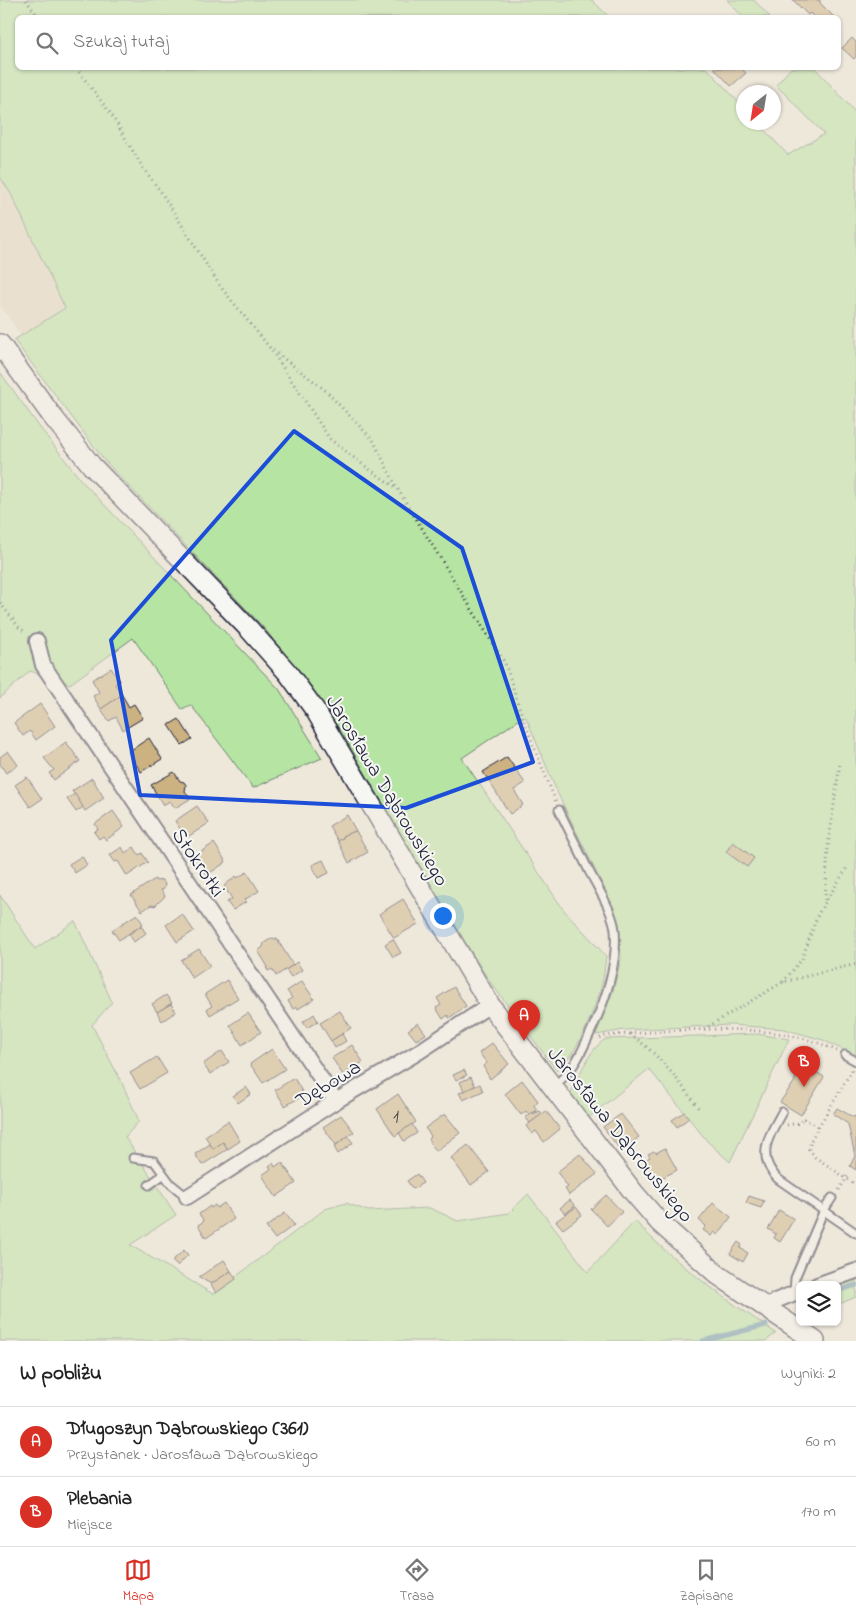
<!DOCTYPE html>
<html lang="pl">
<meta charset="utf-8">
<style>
body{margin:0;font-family:"Indie Flower",sans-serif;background:#f2f2f2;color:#222}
.controls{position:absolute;right:15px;bottom:15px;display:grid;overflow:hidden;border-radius:8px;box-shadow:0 1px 4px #0004}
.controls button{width:45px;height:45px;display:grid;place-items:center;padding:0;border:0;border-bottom:1px solid #e0e0e0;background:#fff;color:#222;font:25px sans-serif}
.compass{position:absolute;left:736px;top:85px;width:45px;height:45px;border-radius:50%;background:#fff;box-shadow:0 1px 4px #0004;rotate:210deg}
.you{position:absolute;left:442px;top:915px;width:18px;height:18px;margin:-12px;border:4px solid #fff;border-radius:50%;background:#1a73e8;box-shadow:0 0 0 8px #1a73e833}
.badge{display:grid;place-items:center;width:32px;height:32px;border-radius:50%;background:#d93025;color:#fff;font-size:16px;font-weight:700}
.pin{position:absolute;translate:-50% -41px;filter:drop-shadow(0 1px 2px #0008)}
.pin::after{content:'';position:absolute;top:26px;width:18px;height:15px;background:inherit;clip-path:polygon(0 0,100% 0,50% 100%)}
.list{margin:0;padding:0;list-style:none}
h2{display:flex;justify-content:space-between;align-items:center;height:65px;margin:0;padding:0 20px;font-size:21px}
h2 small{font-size:16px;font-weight:400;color:#767676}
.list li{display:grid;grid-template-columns:32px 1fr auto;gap:15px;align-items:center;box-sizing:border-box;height:70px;padding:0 20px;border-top:1px solid #e0e0e0}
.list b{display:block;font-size:19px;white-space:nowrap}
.list p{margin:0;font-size:16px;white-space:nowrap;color:#767676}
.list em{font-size:16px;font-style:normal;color:#767676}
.icon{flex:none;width:28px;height:28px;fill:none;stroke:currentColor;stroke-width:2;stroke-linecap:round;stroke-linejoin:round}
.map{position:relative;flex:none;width:856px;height:1341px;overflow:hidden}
.search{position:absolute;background:#fff;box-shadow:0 1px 4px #0004;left:15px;right:15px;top:15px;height:55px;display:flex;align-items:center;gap:12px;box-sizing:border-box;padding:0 18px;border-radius:8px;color:#767676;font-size:19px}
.sheet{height:205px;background:#fff}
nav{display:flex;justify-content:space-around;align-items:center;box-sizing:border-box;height:70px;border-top:1px solid #e0e0e0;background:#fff;font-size:14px;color:#767676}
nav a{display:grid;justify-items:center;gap:2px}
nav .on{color:#d93025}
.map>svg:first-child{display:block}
</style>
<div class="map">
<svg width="856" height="1341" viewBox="0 0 856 1341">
<rect width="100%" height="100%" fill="#eee8db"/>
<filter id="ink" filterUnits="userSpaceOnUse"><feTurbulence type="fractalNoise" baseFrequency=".02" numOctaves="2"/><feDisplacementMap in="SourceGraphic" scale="10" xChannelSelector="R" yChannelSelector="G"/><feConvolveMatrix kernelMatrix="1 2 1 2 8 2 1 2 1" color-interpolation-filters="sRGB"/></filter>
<g filter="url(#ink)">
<path fill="#e4d8c0" d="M0,177L11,194L65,308L21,335L0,306Z"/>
<g fill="#b6e4a3" stroke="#6c836f">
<path d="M0,0H592L609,17L18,18V68H707L743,107L744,122L758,123L788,155L824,134L776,85L791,68H815L856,113V1056L823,1040L784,1029L731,1025L624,1030L596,1035L613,991L621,959L619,924L605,890L557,792L526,717L517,721L462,758L563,909L606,956C605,965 604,975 602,984C596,1006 576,1059 556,1070L488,979L442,905L345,738L310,685L263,627L104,460L14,340L65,308L11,194L0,177Z"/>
<path d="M727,0H754L770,17H743Z"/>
<path d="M0,372L38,425L80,479L279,689L322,758L253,788L191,705L182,709L133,638L70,684L30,671L0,698Z"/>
<path d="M0,895L35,949L75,921L112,1002L92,1025L122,1083L139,1121L125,1137L176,1215L130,1245L213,1294L325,1209L346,1203L368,1211L430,1208L458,1221L509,1213L528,1194L588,1272L635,1221C676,1265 726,1299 776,1333L766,1341H0Z"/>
<path d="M757,1034L789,1039L730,1162L708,1142L649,1069L588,1118L569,1096C578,1079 589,1048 606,1039Z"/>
<path d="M856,1280V1297L837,1305V1286Z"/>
</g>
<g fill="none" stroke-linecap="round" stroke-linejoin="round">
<g stroke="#6390a6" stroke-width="5">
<path d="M837,1291L856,1285"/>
<path d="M703,1341L766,1325"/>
</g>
</g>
<g fill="#ccb181" stroke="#22223b">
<path d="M793,0H820V3L835,18H815L810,13L808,15Z"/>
<path d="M852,38L856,42V57L854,59L842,48Z"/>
<path d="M714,68H741L746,73L731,86Z"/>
<path d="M111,668L120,681L115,684L122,695L101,709L93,696L99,692L92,680Z"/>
<path d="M122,695L129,707L134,704L143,718L123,730L116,717L109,721L101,709Z"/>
<path d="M40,704L55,726L36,740L30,731L23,736L14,723Z"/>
<path d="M179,719L192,739L182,745L169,725Z"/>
<path d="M149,738L162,759L141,772L128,752Z"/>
<path d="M66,742L80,761L54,780L49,773L54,770L44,758Z"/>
<path d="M8,751L18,765L6,773L0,764V757Z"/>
<path d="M507,757L525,783L514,790L523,805L510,814L483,772Z"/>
<path d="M174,772L180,781L184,782L186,785L185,791L190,799L175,808L170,801L163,805L151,785Z"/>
<path d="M27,777L42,799L30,807L15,785Z"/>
<path d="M92,778L104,798L85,811L72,791Z"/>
<path d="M75,794L83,807L76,812L67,799Z"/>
<path d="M197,806L209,823L186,838L175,821Z"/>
<path d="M113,811L124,827L106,840L103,836L99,839L94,832L98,829L95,824Z"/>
<path d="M347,815L356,831L344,835L343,838L338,841L329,826Z"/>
<path d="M356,831L368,852L349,863L338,841L343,838L344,835Z"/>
<path d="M733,842L754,858L747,867L726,852Z"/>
<path d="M214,843L226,862L207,875L196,855Z"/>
<path d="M122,847L125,853L134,847L139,855L142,853L148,862L127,876L118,861L115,862L110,855Z"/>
<path d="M82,856L87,865L75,873L69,864Z"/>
<path d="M323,860L329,873L318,878L312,865Z"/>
<path d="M247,872L259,891L244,900L246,902L233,910L227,902L232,899L224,886L236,876L237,878Z"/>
<path d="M155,879L156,881L162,880L165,884L164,889L161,890L165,896L155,906L151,905L142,911L131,895Z"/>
<path d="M403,899L418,924L394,938L379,914Z"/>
<path d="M137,914L143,924L119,940L112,930Z"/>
<path d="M182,914L194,931L177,942L166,925Z"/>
<path d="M141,926L146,933L134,942L129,934Z"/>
<path d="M272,938L277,939L293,965L276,976L272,969L268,971L266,968L268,967L258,951L263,947L264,943Z"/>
<path d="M393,939L401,953L393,957L385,944Z"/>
<path d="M199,949L210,966L192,978L181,960Z"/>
<path d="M297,962L302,970L291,977L286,970Z"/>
<path d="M227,980L238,998L210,1015L207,1009L212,1006L205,994Z"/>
<path d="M302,981L314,999L298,1009L297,1007L293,1009L288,1001L292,998L287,991Z"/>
<path d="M454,987L466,1006L449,1018L448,1015L443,1019L436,1008L441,1005L437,998Z"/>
<path d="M166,995L172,1003L157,1012L152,1004Z"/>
<path d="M171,1004L176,1012L162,1021L157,1012Z"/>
<path d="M340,1011L351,1028L331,1041L320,1023Z"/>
<path d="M248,1013L261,1032L242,1045L230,1025Z"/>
<path d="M314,1014L318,1021L307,1028L303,1022Z"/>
<path d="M418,1023L426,1034L416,1040L408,1030Z"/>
<path d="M342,1034L346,1041L335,1048L331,1041Z"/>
<path d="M492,1043L509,1064L490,1079L483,1066L487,1063L479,1053Z"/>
<path d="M352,1045L363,1062L343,1075L332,1058Z"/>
<path d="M272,1049L285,1069L263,1083L250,1064Z"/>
<path d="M222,1051L229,1062L210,1074L203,1064Z"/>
<path d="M157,1057L167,1073L140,1089L130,1073Z"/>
<path d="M804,1064L824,1077L801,1115L780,1102L795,1081H794Z"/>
<path d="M464,1070L467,1075L456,1080L453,1075Z"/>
<path d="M471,1077L475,1086L464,1091L460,1082Z"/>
<path d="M294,1078L304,1095L285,1106L275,1090Z"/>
<path d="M522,1080L538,1101L534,1105L537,1111L528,1114L526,1111L521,1115L505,1094Z"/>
<path d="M480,1084L483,1091L463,1100L459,1093Z"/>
<path d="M246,1087L251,1094L238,1103L233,1096Z"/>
<path d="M398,1094L416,1122L395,1136L377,1109Z"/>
<path d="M837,1108L853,1117L856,1116V1170L850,1166L855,1156L848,1124L833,1114Z"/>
<path d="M540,1111L542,1114L530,1123L525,1117Z"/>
<path d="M546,1111L560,1129L544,1142L536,1131L532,1134L526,1126Z"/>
<path d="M684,1112L689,1118L677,1127L672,1120Z"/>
<path d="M445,1114L460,1133L436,1151L428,1139L431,1136L425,1128Z"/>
<path d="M621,1114L639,1137L621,1151L603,1127Z"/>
<path d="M341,1115L354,1132L336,1145L323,1127Z"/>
<path d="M228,1121L240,1141L228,1149L223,1142L213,1149L205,1136Z"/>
<path d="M412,1124L417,1133L404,1141L399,1133Z"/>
<path d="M348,1136L353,1143L338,1154L334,1147Z"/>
<path d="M223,1142L228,1149L202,1165L195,1154L210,1144L213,1149Z"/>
<path d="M468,1145L489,1172L471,1185L451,1158Z"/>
<path d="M665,1148L677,1170L656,1181L645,1160L650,1157L648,1154L654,1151L656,1153Z"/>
<path d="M580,1154L597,1174L569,1195L565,1189L568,1187L557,1172Z"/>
<path d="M282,1162L296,1183L276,1197L262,1175L271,1169L269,1166L273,1163L275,1167Z"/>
<path d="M417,1174L423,1183L413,1189L407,1181Z"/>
<path d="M606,1195L622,1212L607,1226L591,1209Z"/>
<path d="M749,1196L764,1201L761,1208L746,1203Z"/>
<path d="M570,1200L575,1206L565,1214L560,1208Z"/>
<path d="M224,1203L234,1219L206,1238L198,1225L204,1221L199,1214L210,1206L211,1208L215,1205L217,1208Z"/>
<path d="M713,1203L731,1217L718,1235L714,1232L711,1236L703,1230L706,1226L699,1220Z"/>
<path d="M576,1207L582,1215L563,1229L556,1221Z"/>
<path d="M779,1210L794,1219L780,1242L774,1238L776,1234L768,1229Z"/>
<path d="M285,1213L294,1225L275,1239L266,1227Z"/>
<path d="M738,1242L742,1245L740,1248L748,1253L743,1262L730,1254Z"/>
<path d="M184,1250L188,1255L177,1266L172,1261Z"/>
<path d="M224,1260L231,1271L211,1284L199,1277Z"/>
<path d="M231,1271L236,1279L216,1293L211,1284Z"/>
</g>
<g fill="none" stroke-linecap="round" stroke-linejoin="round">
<defs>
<g id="lane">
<path d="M845,1055L856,1061"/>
<path d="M554,1085C573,1073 583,1049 592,1029C606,999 618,965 615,930C613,912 598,888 589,871C579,851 569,830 559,810"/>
<path d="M782,1112C769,1136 755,1156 778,1179L856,1233"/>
<path d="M133,1158L154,1161L171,1184L187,1197"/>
<path d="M149,1185L163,1175"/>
<path d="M794,1293L795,1278L824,1210L832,1198"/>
</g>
<g id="street">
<path d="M37,641L43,665L336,1101"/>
<path d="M187,1197L336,1101L417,1053L490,1005"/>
<path d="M817,1285L856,1271"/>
<path d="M767,1309L775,1301L800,1291"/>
</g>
<path id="secondary" d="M0,344L52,416L92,466L249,629L288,673L315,710L490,1005L634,1193L660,1223L718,1275L815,1341"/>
</defs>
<use href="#lane" stroke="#22223b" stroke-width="11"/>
<use href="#street" stroke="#22223b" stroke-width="18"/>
<use href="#secondary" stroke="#22223b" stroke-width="22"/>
<g stroke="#22223b" stroke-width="3" stroke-dasharray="1 4" stroke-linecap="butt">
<path d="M26,0L39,18"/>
<path d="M76,68L111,114L143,168L161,192L220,286L270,348L324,389L373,440L397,488L505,663L523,719L556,802"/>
<path d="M272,351L330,439L362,464L395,487"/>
<path d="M0,603L19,627L26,633"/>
<path d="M825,900L828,847L840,763"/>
<path d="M783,982L802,959L818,914L848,866"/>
<path d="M704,1029L783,982L856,964"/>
<path d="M630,1034C661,1056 678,1080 700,1110"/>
<path d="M600,1038L603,1036C672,1030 775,1019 837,1051"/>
<path d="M852,1070L811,1140L809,1149L815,1157L856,1185"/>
<path d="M787,1125L800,1123L803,1118L818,1127"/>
<path d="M839,1190L849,1174"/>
</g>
<use href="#lane" stroke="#f6f6f2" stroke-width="7"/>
<use href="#street" stroke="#f6f6f2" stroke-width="14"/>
<use href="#secondary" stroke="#f6f6f2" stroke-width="19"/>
</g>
</g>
<path d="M0 0H856V1341H0ZM294,431L462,548L533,762L406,808L140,795L111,640Z" fill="#eee8db" fill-opacity=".55" fill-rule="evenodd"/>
<path fill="none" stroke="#1d4ed8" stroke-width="4" stroke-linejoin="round" d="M294,431L462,548L533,762L406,808L140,795L111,640Z"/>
<g text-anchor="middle" stroke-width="4" stroke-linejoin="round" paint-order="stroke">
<g font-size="19" fill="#4c464c">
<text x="396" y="1122">1</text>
</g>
<g font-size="21" fill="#22223b" stroke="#f6f6f2">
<text transform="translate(388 790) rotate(59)" y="7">Jarosława Dąbrowskiego</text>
<text transform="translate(199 862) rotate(56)" y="7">Stokrotki</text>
<text transform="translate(328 1083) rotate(-32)" y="7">Dębowa</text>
<text transform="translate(621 1134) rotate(51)" y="7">Jarosława Dąbrowskiego</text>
</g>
</g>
</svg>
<div class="controls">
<button><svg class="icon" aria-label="layers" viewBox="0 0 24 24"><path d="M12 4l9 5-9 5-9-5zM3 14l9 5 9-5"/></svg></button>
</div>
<svg class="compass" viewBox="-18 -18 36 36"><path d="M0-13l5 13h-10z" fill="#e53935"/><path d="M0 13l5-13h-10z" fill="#767676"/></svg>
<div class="you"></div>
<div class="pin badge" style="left:524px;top:1041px">A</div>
<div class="pin badge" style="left:804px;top:1087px">B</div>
<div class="search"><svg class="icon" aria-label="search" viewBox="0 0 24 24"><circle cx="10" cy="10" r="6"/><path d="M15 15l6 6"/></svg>Szukaj tutaj</div>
</div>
<section class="sheet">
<h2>W pobliżu<small>Wyniki: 2</small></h2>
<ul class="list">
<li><span class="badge">A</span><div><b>Długoszyn Dąbrowskiego (361)</b><p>Przystanek · Jarosława Dąbrowskiego</p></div><em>60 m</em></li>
<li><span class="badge">B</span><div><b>Plebania</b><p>Miejsce</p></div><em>170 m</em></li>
</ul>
</section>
<nav>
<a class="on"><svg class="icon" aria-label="map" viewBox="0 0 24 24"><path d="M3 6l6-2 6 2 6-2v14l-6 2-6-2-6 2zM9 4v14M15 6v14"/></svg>Mapa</a>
<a><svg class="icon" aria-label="directions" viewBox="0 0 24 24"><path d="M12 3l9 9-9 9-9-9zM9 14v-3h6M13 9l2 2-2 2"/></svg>Trasa</a>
<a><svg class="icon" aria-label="saved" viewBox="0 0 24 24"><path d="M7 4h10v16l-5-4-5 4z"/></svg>Zapisane</a>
</nav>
